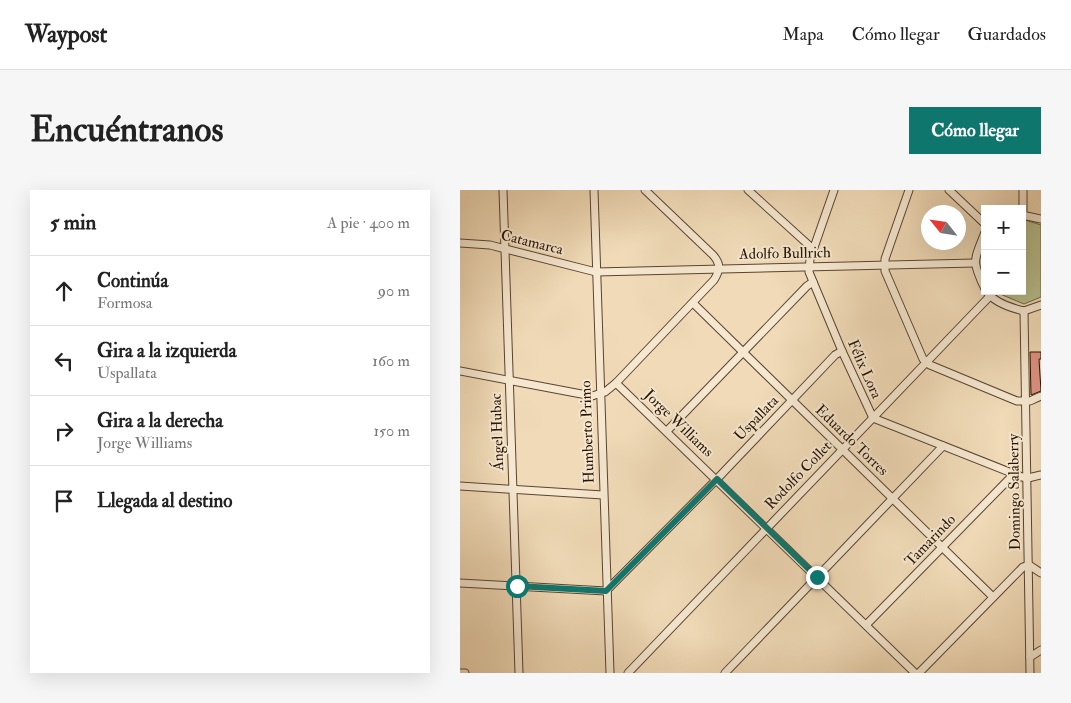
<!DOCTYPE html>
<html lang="es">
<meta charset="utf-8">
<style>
body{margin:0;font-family:"IM FELL Double Pica",serif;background:#f6f6f6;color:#222}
.controls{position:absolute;right:15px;top:15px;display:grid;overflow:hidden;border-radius:0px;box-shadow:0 5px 20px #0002}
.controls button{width:45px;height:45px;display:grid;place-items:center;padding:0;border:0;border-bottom:1px solid #e0e0e0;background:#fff;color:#222;font:25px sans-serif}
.compass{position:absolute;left:461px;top:15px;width:45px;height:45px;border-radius:50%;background:#fff;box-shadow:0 5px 20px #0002;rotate:300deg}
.stop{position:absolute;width:15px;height:15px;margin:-11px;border:4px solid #0f766e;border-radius:50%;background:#fff}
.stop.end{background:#0f766e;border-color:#fff;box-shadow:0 1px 5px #0008}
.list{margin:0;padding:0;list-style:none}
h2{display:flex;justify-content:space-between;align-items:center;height:65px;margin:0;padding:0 20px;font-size:21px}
h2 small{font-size:16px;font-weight:400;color:#767676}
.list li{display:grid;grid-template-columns:32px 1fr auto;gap:15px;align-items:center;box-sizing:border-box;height:70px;padding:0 20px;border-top:1px solid #e0e0e0}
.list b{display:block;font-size:19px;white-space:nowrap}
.list p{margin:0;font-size:16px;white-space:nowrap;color:#767676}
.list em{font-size:16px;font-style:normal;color:#767676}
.icon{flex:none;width:28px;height:28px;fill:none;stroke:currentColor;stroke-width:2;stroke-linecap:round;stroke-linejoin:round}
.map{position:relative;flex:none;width:581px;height:483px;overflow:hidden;border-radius:0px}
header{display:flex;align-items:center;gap:30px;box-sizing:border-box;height:70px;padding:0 25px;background:#fff;border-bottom:1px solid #e0e0e0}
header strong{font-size:24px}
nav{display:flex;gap:28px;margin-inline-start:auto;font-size:18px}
.intro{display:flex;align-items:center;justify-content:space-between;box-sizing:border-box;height:120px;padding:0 30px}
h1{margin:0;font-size:35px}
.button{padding:12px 22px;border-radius:0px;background:#0f766e;color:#fff;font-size:18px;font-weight:700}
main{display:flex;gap:30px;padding:0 30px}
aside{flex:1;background:#fff;border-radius:0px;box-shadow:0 5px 20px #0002}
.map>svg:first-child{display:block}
</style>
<header>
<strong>Waypost</strong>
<nav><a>Mapa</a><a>Cómo llegar</a><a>Guardados</a></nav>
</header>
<div class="intro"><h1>Encuéntranos</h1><a class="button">Cómo llegar</a></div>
<main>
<aside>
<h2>5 min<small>A pie · 400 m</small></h2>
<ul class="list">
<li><svg class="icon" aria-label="ahead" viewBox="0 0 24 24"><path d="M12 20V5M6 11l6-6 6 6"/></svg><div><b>Continúa</b><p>Formosa</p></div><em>90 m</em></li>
<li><svg class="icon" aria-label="left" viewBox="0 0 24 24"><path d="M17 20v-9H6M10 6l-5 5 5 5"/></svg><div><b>Gira a la izquierda</b><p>Uspallata</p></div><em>160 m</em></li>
<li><svg class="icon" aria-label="right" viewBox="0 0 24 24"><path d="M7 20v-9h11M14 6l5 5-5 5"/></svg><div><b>Gira a la derecha</b><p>Jorge Williams</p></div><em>150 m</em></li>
<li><svg class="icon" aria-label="arrive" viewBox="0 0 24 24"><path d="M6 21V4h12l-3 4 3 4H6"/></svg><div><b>Llegada al destino</b></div></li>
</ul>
</aside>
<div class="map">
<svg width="581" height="483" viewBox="0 0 581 483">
<rect width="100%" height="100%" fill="#f0dab7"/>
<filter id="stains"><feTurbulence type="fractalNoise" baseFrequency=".004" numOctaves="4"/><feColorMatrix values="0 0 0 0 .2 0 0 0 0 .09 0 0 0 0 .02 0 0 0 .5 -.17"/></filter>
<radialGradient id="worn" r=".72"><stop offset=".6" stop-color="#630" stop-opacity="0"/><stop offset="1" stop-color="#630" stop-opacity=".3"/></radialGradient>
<path fill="#bac08e" stroke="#716947" d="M562,29L581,35V107L564,114L533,101H562Z"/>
<path fill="#dc9180" stroke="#281200" d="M570,162H581V169H579L581,201L571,205Z"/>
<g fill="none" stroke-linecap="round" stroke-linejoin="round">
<defs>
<g id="minor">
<path d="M43,0L59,483"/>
<path d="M134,0L150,483"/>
<path d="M288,0L353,59"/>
<path d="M374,0L350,69L349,82L382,161L413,228L562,287L568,288L581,285"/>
<path d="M449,0L425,69V81L463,169L470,175L557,211H570L581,206"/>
<path d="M489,0L525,34"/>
<path d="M563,0V24"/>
<path d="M562,25L581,29"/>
<path d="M525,42C514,71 511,70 525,99"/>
<path d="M0,53L30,55L136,82L515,73"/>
<path d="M526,101C534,112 551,118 564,121L581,115"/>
<path d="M233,113L533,407"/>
<path d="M564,121L570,483"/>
<path d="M0,181L132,206L145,202L156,193L254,90C260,80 261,74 253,65L185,0"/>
<path d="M156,193L455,483"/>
<path d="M207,241L347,96L353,92"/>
<path d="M0,296L143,305"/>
<path d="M0,393L146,401L257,289L375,165L382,161"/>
<path d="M406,435L554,284"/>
<path d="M570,467L581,460"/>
<path d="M0,483H5"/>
<path d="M168,483L530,106"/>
<path d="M265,483L483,256"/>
<path d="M459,483L563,377L569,375L581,383"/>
</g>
</defs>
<use href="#minor" stroke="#5a442e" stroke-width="9"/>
<use href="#minor" stroke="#f5e7d0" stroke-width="7"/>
</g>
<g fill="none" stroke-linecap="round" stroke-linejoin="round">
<path stroke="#0f766e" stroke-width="6" d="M57,396L146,401L257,289L357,387"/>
</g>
<g text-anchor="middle" stroke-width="4" stroke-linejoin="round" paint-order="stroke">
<g font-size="15" fill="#281200" stroke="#f5e7d0">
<text transform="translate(72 52) rotate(14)" y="5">Catamarca</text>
<text transform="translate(325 63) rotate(-1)" y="5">Adolfo Bullrich</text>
<text transform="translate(405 179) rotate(66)" y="5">Félix Lora</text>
<text transform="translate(296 228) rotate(-46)" y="5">Uspallata</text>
<text transform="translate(219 233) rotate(44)" y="5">Jorge Williams</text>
<text transform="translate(37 242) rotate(-92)" y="5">Ángel Hubac</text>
<text transform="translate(127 242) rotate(-92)" y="5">Humberto Primo</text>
<text transform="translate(392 250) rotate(44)" y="5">Eduardo Torres</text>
<text transform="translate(338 285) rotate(-46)" y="5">Rodolfo Collet</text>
<text transform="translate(554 302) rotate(-91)" y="5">Domingo Salaberry</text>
<text transform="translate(470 350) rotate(-46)" y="5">Tamarindo</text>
</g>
</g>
<rect width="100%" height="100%" filter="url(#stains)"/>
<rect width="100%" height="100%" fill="url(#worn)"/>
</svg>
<div class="controls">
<button>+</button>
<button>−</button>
</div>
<svg class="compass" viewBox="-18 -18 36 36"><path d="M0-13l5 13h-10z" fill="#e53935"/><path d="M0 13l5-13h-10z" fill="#767676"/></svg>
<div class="stop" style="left:57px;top:396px"></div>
<div class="stop end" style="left:357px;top:387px"></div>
</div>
</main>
